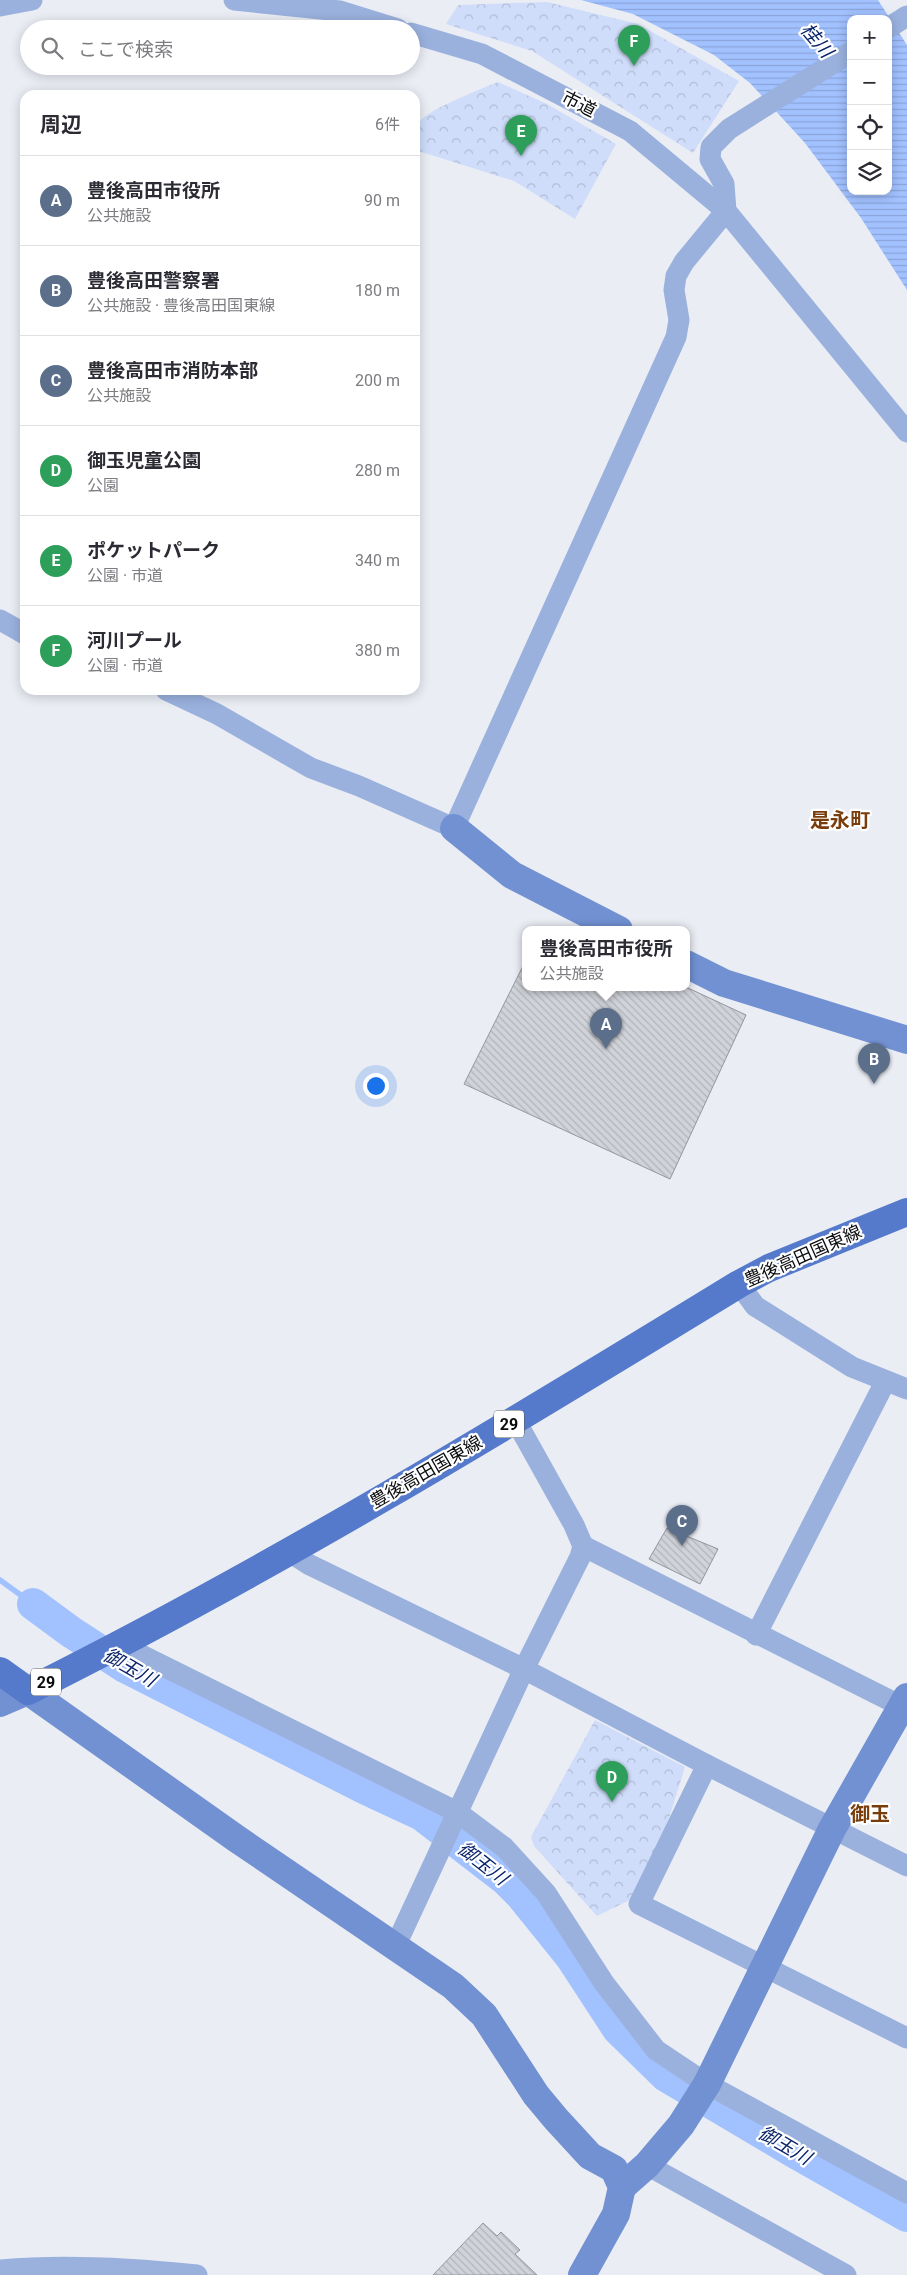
<!DOCTYPE html>
<html lang="ja">
<meta charset="utf-8">
<style>
body{margin:0;font-family:Roboto,"Noto Sans JP",sans-serif;background:#f7f7f7;color:#2b2b33}
.controls{position:absolute;right:15px;top:15px;display:grid;overflow:hidden;border-radius:10px;box-shadow:0 2px 12px #0003}
.controls button{width:45px;height:45px;display:grid;place-items:center;padding:0;border:0;border-bottom:1px solid #e1e1e2;background:#fff;color:#2b2b33;font:25px sans-serif}
.you{position:absolute;left:375px;top:1085px;width:18px;height:18px;margin:-12px;border:4px solid #fff;border-radius:50%;background:#1a73e8;box-shadow:0 0 0 8px #1a73e833}
.badge{display:grid;place-items:center;width:32px;height:32px;border-radius:50%;background:#b45309;color:#fff;font-size:16px;font-weight:700}
.pin{position:absolute;translate:-50% -41px;filter:drop-shadow(0 1px 2px #0008)}
.pin::after{content:'';position:absolute;top:26px;width:18px;height:15px;background:inherit;clip-path:polygon(0 0,100% 0,50% 100%)}
.popup{position:absolute;left:522px;top:926px;width:168px;height:65px;box-sizing:border-box;display:grid;place-content:center;border-radius:10px;background:#fff;filter:drop-shadow(0 1px 4px #0005);font-size:16px;white-space:nowrap;color:#7c7c81}
.popup b{font-size:19px;color:#2b2b33}
.popup::after{content:'';position:absolute;left:50%;top:100%;margin-left:-10px;border:10px solid transparent;border-top-color:#fff}
.list{margin:0;padding:0;list-style:none}
h2{display:flex;justify-content:space-between;align-items:center;height:65px;margin:0;padding:0 20px;font-size:21px}
h2 small{font-size:16px;font-weight:400;color:#7c7c81}
.list li{display:grid;grid-template-columns:32px 1fr auto;gap:15px;align-items:center;box-sizing:border-box;height:90px;padding:0 20px;border-top:1px solid #e1e1e2}
.list b{display:block;font-size:19px;white-space:nowrap}
.list p{margin:0;font-size:16px;white-space:nowrap;color:#7c7c81}
.list em{font-size:16px;font-style:normal;color:#7c7c81}
.icon{flex:none;width:28px;height:28px;fill:none;stroke:currentColor;stroke-width:2;stroke-linecap:round;stroke-linejoin:round}
.map{position:relative;flex:none;width:907px;height:2275px;overflow:hidden}
.search{position:absolute;background:#fff;box-shadow:0 2px 12px #0003;left:20px;top:20px;width:400px;height:55px;display:flex;align-items:center;gap:12px;box-sizing:border-box;padding:0 18px;border-radius:28px;color:#7c7c81;font-size:19px}
.panel{position:absolute;background:#fff;box-shadow:0 2px 12px #0003;left:20px;top:90px;width:400px;height:605px;border-radius:15px}
.map>svg:first-child{display:block}
</style>
<div class="map">
<svg width="907" height="2275" viewBox="0 0 907 2275">
<defs>
<pattern id="park-crowns" width="20" height="18" patternUnits="userSpaceOnUse" patternTransform="scale(1.25)"><rect width="20" height="18" fill="#cfddfa"/><path d="M2 6a3 3 0 1 1 6 0M12 15a3 3 0 1 1 6 0" fill="none" stroke="#b0bcd5"/></pattern>
<pattern id="water-rules" width="6" height="5" patternUnits="userSpaceOnUse" patternTransform="scale(1.25)"><rect width="6" height="5" fill="#a2c1ff"/><path d="M0 2.5h6" fill="none" stroke="#8aa4d9"/></pattern>
<pattern id="building-back-hatch" width="6" height="6" patternUnits="userSpaceOnUse" patternTransform="scale(1.25)"><rect width="6" height="6" fill="#d0d3d9"/><path d="M-1 5l2 2M0 0l6 6M5-1l2 2" fill="none" stroke="#b1b4b9"/></pattern>
</defs>
<rect width="100%" height="100%" fill="#eaedf4"/>
<g fill="url(#park-crowns)">
<path d="M547,2L638,24L739,81L693,153L532,51L446,24L458,5Z"/>
<path d="M498,82L547,104L616,144L575,219L514,181L415,150C415,139 414,129 421,120C430,109 483,88 498,82Z"/>
<path d="M595,1720L685,1767L646,1892L597,1916L534,1846L531,1837Z"/>
</g>
<path fill="url(#water-rules)" fill-rule="evenodd" d="M581,0H878L907,45V290L861,218L805,143L750,83L714,55L633,14ZM851,19H888V191H851Z"/>
<g fill="none" stroke-linecap="round" stroke-linejoin="round">
<path stroke="#a2c1ff" stroke-width="5.5" d="M0,1580L33,1604"/>
<path stroke="#a2c1ff" stroke-width="32" d="M33,1604L71,1632L125,1667L366,1789L422,1815L505,1879L521,1895L571,1957L618,2029L666,2076L794,2152L907,2216"/>
</g>
<g fill="url(#building-back-hatch)" stroke="#93969c">
<path d="M526,960V988H688L746,1015L670,1179L464,1084Z"/>
<path d="M667,1528L718,1549L700,1584L649,1559Z"/>
<path d="M483,2223L497,2236L501,2232L520,2250L515,2254L537,2275H433Z"/>
</g>
<g fill="none" stroke-linecap="round" stroke-linejoin="round">
<g stroke="#9ab1de" stroke-width="21">
<path d="M234,0L340,11L398,29"/>
<path d="M0,6L32,0"/>
<path d="M888,28L907,16"/>
<path d="M411,33L482,54L630,131L726,211L907,432"/>
<path d="M0,620L25,634"/>
<path d="M166,690L217,714L311,768L359,786L454,828L676,337L679,320L674,290L676,276L684,262L726,211L724,184L710,159L711,147L729,129L851,52"/>
<path d="M739,1284L755,1306L852,1367L907,1389"/>
<path d="M583,1546L907,1709"/>
<path d="M288,1551L308,1564L524,1669L707,1765L907,1866"/>
<path d="M756,1635L885,1382"/>
<path d="M119,1644L457,1812L504,1847L546,1893L604,1983L656,2050L707,2084L907,2193"/>
<path d="M707,1765L639,1904L907,2038"/>
<path d="M395,1947L524,1669L580,1557L583,1546L574,1525L516,1421"/>
<path d="M647,2165L846,2275"/>
<path d="M0,2270C66,2264 131,2268 197,2275"/>
</g>
<g stroke="#7291d3" stroke-width="28">
<path d="M454,828L512,875L619,930"/>
<path d="M686,964L724,983L907,1040"/>
<path d="M0,1703L28,1691L237,1839L453,1986L484,2015L536,2095L556,2119L590,2156L614,2169L622,2187L616,2214L582,2275"/>
<path d="M622,2187L647,2165L681,2125L707,2084L832,1829L907,1697"/>
</g>
<path stroke="#557acb" stroke-width="28" d="M0,1671L28,1691C272,1569 507,1426 739,1284L769,1268L907,1212"/>
</g>
<g text-anchor="middle" stroke-width="4.5" stroke-linejoin="round" paint-order="stroke">
<g fill="#fff" stroke="#545456" stroke-width="1">
<rect x="494" y="1410.5" width="30" height="27" rx="4"/>
<rect x="31" y="1668.5" width="30" height="27" rx="4"/>
</g>
<g font-size="16" font-weight="bold" fill="#0a0b0d">
<text x="509" y="1430">29</text>
<text x="46" y="1688">29</text>
</g>
<g font-size="18" fill="#0a0b0d" stroke="#fff">
<text transform="translate(579 104) rotate(27)" y="6">市道</text>
<text transform="translate(803 1256) rotate(-24)" y="6">豊後高田国東線</text>
<text transform="translate(426 1472) rotate(-30)" y="6">豊後高田国東線</text>
</g>
<g font-size="19" font-style="italic" fill="#0b256b" stroke="#fff">
<text transform="translate(817 40) rotate(50)" y="7">桂川</text>
<text transform="translate(130 1667) rotate(30)" y="7">御玉川</text>
<text transform="translate(483 1863) rotate(38)" y="7">御玉川</text>
<text transform="translate(785 2145) rotate(30)" y="7">御玉川</text>
</g>
<g font-size="20" font-weight="bold" fill="#783d0b" stroke="#fff">
<text x="840" y="827">是永町</text>
<text x="870" y="1821">御玉</text>
</g>
</g>
</svg>
<div class="controls">
<button>+</button>
<button>−</button>
<button><svg class="icon" aria-label="locate" viewBox="0 0 24 24"><circle cx="12" cy="12" r="6"/><path d="M12 2v4M12 18v4M2 12h4M18 12h4"/></svg></button>
<button><svg class="icon" aria-label="layers" viewBox="0 0 24 24"><path d="M12 4l9 5-9 5-9-5zM3 14l9 5 9-5"/></svg></button>
</div>
<div class="you"></div>
<div class="pin badge" style="left:606px;top:1049px;background:#5c6f8a">A</div>
<div class="popup"><b>豊後高田市役所</b>公共施設</div>
<div class="pin badge" style="left:874px;top:1084px;background:#5c6f8a">B</div>
<div class="pin badge" style="left:682px;top:1546px;background:#5c6f8a">C</div>
<div class="pin badge" style="left:612px;top:1802px;background:#2e9e5b">D</div>
<div class="pin badge" style="left:521px;top:156px;background:#2e9e5b">E</div>
<div class="pin badge" style="left:634px;top:66px;background:#2e9e5b">F</div>
<div class="search"><svg class="icon" aria-label="search" viewBox="0 0 24 24"><circle cx="10" cy="10" r="6"/><path d="M15 15l6 6"/></svg>ここで検索</div>
<section class="panel">
<h2>周辺<small>6件</small></h2>
<ul class="list">
<li><span class="badge" style="background:#5c6f8a">A</span><div><b>豊後高田市役所</b><p>公共施設</p></div><em>90 m</em></li>
<li><span class="badge" style="background:#5c6f8a">B</span><div><b>豊後高田警察署</b><p>公共施設 · 豊後高田国東線</p></div><em>180 m</em></li>
<li><span class="badge" style="background:#5c6f8a">C</span><div><b>豊後高田市消防本部</b><p>公共施設</p></div><em>200 m</em></li>
<li><span class="badge" style="background:#2e9e5b">D</span><div><b>御玉児童公園</b><p>公園</p></div><em>280 m</em></li>
<li><span class="badge" style="background:#2e9e5b">E</span><div><b>ポケットパーク</b><p>公園 · 市道</p></div><em>340 m</em></li>
<li><span class="badge" style="background:#2e9e5b">F</span><div><b>河川プール</b><p>公園 · 市道</p></div><em>380 m</em></li>
</ul>
</section>
</div>
